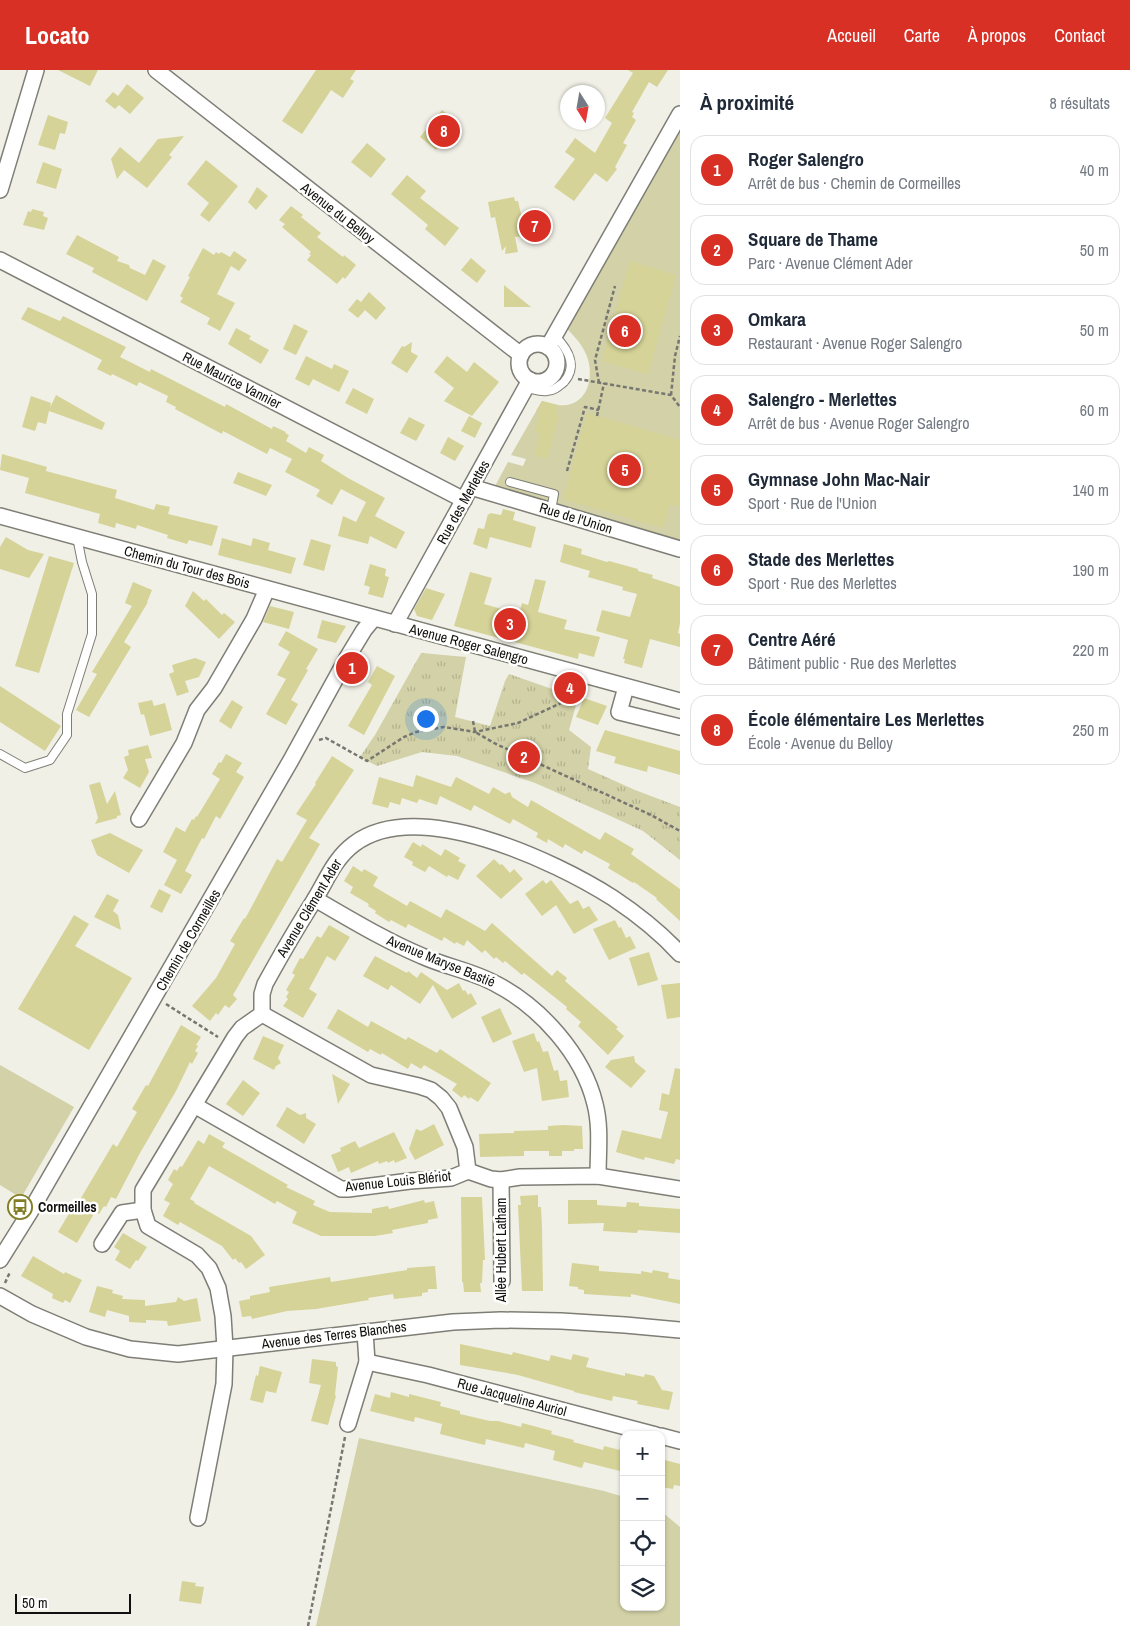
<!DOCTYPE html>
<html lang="fr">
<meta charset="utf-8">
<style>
body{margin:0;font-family:"Archivo Narrow",sans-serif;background:#f6f6f7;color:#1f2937}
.controls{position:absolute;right:15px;bottom:15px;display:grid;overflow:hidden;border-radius:10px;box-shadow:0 1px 4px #0004}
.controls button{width:45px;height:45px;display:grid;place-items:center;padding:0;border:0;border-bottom:1px solid #e0e1e3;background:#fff;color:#1f2937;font:25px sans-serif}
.compass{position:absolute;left:560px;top:15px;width:45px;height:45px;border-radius:50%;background:#fff;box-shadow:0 1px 4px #0004;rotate:169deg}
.scale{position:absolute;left:15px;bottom:12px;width:116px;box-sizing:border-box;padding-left:5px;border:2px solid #10100e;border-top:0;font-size:14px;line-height:18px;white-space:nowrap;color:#10100e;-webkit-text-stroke:4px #fffffe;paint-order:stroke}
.you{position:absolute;left:425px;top:648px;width:18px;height:18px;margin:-12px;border:4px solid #fff;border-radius:50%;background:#1a73e8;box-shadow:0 0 0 8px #1a73e833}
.badge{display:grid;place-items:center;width:32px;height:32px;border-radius:50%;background:#d93025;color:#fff;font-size:16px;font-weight:700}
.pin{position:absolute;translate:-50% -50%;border:2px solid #fff;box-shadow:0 1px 5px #0006}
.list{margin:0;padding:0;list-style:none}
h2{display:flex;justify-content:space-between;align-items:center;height:65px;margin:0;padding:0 20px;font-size:21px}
h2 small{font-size:16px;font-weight:400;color:#747a83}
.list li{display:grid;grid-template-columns:32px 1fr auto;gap:15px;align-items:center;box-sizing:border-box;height:70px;margin:0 10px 10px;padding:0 10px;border:1px solid #e0e1e3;border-radius:15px}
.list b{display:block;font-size:19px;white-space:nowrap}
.list p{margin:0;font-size:16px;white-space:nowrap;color:#747a83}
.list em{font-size:16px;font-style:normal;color:#747a83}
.icon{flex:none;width:28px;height:28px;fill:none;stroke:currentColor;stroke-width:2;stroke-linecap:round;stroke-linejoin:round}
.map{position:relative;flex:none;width:680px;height:1556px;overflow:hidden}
header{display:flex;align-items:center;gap:30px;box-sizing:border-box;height:70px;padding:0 25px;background:#d93025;color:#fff}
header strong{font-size:24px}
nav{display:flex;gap:28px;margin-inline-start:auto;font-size:18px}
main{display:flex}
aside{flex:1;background:#fff}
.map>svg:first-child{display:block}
</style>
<header>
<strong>Locato</strong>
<nav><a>Accueil</a><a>Carte</a><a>À propos</a><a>Contact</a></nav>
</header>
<main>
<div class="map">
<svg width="680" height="1556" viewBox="0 0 680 1556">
<defs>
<pattern id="park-tufts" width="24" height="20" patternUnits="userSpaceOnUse" patternTransform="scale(1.25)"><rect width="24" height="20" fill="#d2d1a7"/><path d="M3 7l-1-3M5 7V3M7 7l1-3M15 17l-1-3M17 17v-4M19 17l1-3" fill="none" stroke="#b3b28f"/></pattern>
</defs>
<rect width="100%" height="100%" fill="#f0f0e7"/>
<g fill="#d2d1a7">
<path d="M680,45V479L494,418L508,392L523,396L526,389L511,385L542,331C547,332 552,334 557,335C587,339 596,307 586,284C581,272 571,263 562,254Z"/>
<path d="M0,995L74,1037L21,1128L0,1115Z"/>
<path d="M359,1368L604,1421L624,1427V1537H661V1441L680,1457V1556H316Z"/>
</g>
<path fill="url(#park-tufts)" d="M421,583L466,587L455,647L490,656L505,611L509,604L578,628L569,660L591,677L588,699L635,720L680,737V790L643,761L606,744L535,713L457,686L422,682L377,696L360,687L375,665Z"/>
<g fill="#d5d397">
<path d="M58,0H98L90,16Z"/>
<path d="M316,0H356L350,9L354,11L343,28L331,20L302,64L282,51Z"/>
<path d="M628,0H668L657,17L649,12L632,42L634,43L632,47L636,50L623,73L627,75L615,97L617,99L607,112L595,103L574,131L554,117L575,89L565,82L575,68L595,83L612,53L605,48L633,3Z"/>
<path d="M127,14L144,28L130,44L119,35L115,39L105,31L113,22L118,26Z"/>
<path d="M442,40L458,53L436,80L420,67Z"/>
<path d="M48,45L68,52L65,64L60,63L55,80L38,75Z"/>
<path d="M184,66L169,85L172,87L147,118L124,100L117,109L111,89L120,77L139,93L158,69Z"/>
<path d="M367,73L386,89L371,108L351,92Z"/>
<path d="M206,90L238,116L209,152L200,145L209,133L187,114Z"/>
<path d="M43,92L62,99L56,119L36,113Z"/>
<path d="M407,105L426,121L420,128L459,158L445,176L425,159L428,155L391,124Z"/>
<path d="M257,117L268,126L256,140L248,132Z"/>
<path d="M514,127L515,131H518L523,153L529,157L523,166L515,167L518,182L505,184L506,176L502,181L495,147L491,148L488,132Z"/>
<path d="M291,136L303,145L301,147L321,163L317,167L343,187L344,185L356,195L345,209L343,207L337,214L307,190L311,185L309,184L311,182L282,157L285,154L279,150Z"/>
<path d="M32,139L44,142L43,146L48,148L44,160L23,155L28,141L31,142Z"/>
<path d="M77,165L119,187L117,191L129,195L130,198L145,205L153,189L166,196L147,231L92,202L94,198L66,184Z"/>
<path d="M203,178L214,185L216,182L219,184L221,182L230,187L234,181L247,190L239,201L231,196L217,224L235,233L220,261L207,254L210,248L180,232L183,228L180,226L190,207L188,206Z"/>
<path d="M471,188L486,201L477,213L461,200Z"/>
<path d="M630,191L676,205L648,304L602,291Z"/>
<path d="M504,215L531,237H504Z"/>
<path d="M369,222L386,238L376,250L365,240L358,248L348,240L357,229L361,232Z"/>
<path d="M28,237L60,251L63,246L126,277L120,287L150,302L151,299L225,337L226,334L272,359L273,356L286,362L285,363L289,365L286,371L306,383L309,377L324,385L321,391L348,408L385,428L375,446L405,462L396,479L370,466L368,474L338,466L343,446L356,452L366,432L341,419L332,435L316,426L320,420L285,402L292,389L270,378L267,384L223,361L222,364L175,339L176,337L166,332L168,326L139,312L137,316L112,304L111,306L97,299L102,290L21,249Z"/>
<path d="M294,254L308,261L296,285L283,279Z"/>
<path d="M236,258L251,266L249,269L269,280L261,294L228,274Z"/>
<path d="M412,272L411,282L418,286L407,303L391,293L402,276L404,277Z"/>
<path d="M306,286L332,299L334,294L349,301L339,322L313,309L309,316L295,309Z"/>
<path d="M447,286L467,302L474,292L499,312L472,346L444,331L454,318L434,302Z"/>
<path d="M353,318L374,329L367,344L345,333Z"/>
<path d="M56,325L105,353L102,360L49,341L46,354L38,352L35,361L22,357L31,326L51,333L50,338Z"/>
<path d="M542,331L558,335L556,345L559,346L547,389L535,385L540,363L535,362L540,342L536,341Z"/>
<path d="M587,343L680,370V437L670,434L663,458L563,429Z"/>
<path d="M469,346L482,353L475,368L461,361Z"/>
<path d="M409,347L425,355L416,371L400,363Z"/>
<path d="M448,367L464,376L455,391L440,383Z"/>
<path d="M2,384L47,397L46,401L117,420L115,428L154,440L156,434L170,437L168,444L218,456L212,476L189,470L187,474L167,468L168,465L137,455L136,459L116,453L115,458L98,453L100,444L25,423L29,408L0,400Z"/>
<path d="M238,402L272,415L266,426L233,413Z"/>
<path d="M503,439L515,442L513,450L536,457L531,478L490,467L487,479L473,474L478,458L484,459L488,444L489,445L490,443L501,445Z"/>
<path d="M6,467L28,480L44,484L29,508L0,499V477Z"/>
<path d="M222,468L251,476L253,468L270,473L268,480L296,488L291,504L218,485Z"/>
<path d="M311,469L331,475L324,501L303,495Z"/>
<path d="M564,474L582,479L581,484L607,492L609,491L638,499V501L653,505L652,508L680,517V553L678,563L680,564V577L650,569L642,598L624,593L625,589H623L628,570L596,561L602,540L630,547L637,524L622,520L623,517L588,507L590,501L560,492Z"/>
<path d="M49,486L74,493L39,603L15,596Z"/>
<path d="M370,494L386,499L385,506L389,507L383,528L368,524L370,517L364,515Z"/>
<path d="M470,502L492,508L484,534L519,544L522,533L528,535L535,509L546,511L538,542L567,550L564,559L600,567L594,587L579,583L578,589L454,556Z"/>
<path d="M133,512L152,520L147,532H148L124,572L131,577L89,647L76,640L97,604L92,602L132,536L125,533Z"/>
<path d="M426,518L445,524L432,550L417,546L414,539Z"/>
<path d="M193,521L204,531L206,529L222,545L224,543L235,552L219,569L185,536Z"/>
<path d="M270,536L294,542L289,559L263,552Z"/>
<path d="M322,550L346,556L336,573L317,568Z"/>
<path d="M286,561L318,579L306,599L308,600L291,630L298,634L286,655L266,644L286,609L277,605L290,582L278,575Z"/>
<path d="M195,588L206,592L199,607L185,611L189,622L177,626L169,604L174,602L172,595Z"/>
<path d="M377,596L395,606L364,665L348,656L372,615L368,612Z"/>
<path d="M0,616L61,656L45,681L0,652Z"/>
<path d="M584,628L607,636L598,655L576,647Z"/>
<path d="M152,630L154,636L165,633L172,660L150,666L144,644L141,645L138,633Z"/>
<path d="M232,630L243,637L231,659L219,651Z"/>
<path d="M605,660L680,681V705L648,696L647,702L614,693L616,687L596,681Z"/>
<path d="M148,675L152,688L145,689L149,702L140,718L123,708L128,700L124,687L129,685L128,680Z"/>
<path d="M226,684L242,693L236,702L244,707L220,749L216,746L204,769L202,768L185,801L192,805L181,824L164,815L177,790L163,782L176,757L185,762L192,749L194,750L196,746L197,747L220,709L212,704L219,692L221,693Z"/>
<path d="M332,686L354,700L309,768L320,774L233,925L237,929L229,938L225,935L218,945L216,943L210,951L192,936L216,908L235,874L230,871L244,848L245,849L277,789L282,792L307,750L296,744L316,714L315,713Z"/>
<path d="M416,705L451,717L456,707L489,724L493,717L505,724L510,722L512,727L528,737L531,730L538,734L600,770L605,762L634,779L631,784L680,819V851L656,829L657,828L634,812L633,813L608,798L610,794L584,780L582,784L565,774L563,778L548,769L547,773L536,767L538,763L513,749L510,754L474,735L471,741L440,726L437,735L419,729L417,733L402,728L400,735L390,732L388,738L372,734L379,707L413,717Z"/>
<path d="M100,712L107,734L115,721L121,745L117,746V748L95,754L98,748L89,715Z"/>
<path d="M110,763L143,780L129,803L97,785L91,770Z"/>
<path d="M413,772L421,777L422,774L441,786L445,779L460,788L458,791L466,795L458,810L448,805L447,807L429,796L425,802L412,795L413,792L404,787Z"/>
<path d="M494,789L500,795L502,794L510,803L514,799L523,809L501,829L476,806Z"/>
<path d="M353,796L362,802L364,799L378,807L373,816L407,836L410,831L441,848L446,839L485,861L492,853L552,906L557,900L567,908L565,911L618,957L616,959L624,966L608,985L578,956L581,952L566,939L567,937L524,903L522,905L505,891L503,893L496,887L494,889L485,880L482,883L467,870L464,876L456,872L455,874L444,867L442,871L408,854L406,858L391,850L389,852L375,843L376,841L368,836L369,834L350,823L353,817L344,811Z"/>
<path d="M543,810L546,814L551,810L570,834L578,830L583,839L589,836L598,850L574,864L556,835L542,846L525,824Z"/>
<path d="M159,819L171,825L162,843L150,837Z"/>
<path d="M107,824L119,830L113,841L118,845L121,860L94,847Z"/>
<path d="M74,845L89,854L75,876L132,908L89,980L18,939Z"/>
<path d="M615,850L619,858L621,857L626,868L630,866L636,878L609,890L593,859Z"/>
<path d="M329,855L350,867L335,891L327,886L309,919L317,924L303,948L283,936L288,929L286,927L289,922L286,920L295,905L292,903L300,888L303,889L317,866L321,868Z"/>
<path d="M649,882L658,910L638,916L629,888Z"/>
<path d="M375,886L407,903L408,901L417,908L421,902L447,920L459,913L463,921L465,920L468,925L471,923L477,934L452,949L433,915L420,934L391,915L388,920L363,906Z"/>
<path d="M680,913V947L667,949L661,915Z"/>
<path d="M500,938L512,964L493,973L481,947Z"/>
<path d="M338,939L368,957L371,951L406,970L408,967L437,983L440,979L491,1013L478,1032L470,1027L469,1029L464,1025L462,1028L452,1020L457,1014L424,995L421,999L411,993L408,999L382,983L381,985L370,979L368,982L327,958Z"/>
<path d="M181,955L201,967L196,975L198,976L195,981L198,983L192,994L190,992L176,1021L140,1083L116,1129L111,1127L106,1137L104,1136L99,1144L95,1142L77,1173L58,1162L73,1137L75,1138L113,1074L117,1077L137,1042L132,1039L146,1015L148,1016Z"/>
<path d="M534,963L537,972L539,971L543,982L548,981L554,1001L558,1000L560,1011L567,1010L569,1027L542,1031L537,998L524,1002L512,971Z"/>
<path d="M263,966L284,975L278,988L281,993L276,996L274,1000L253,989Z"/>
<path d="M634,986L635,992L646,1001L631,1018L605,997L611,990Z"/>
<path d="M675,998L680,999V1090L676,1089L674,1094L645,1087L644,1090L616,1082L622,1060L661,1069L668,1042L659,1040L662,1023L669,1025Z"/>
<path d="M332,1004L350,1014L338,1034Z"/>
<path d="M243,1010L260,1023L243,1046L226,1034Z"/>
<path d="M287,1037L300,1045L306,1043V1048L316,1054L304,1074L276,1056Z"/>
<path d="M434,1054L444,1075L415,1090L409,1079L416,1059L421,1061Z"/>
<path d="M563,1055L582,1056L583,1079H574V1081H562V1086H549V1081H524V1086L480,1087L479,1064L514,1063V1061L548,1060V1056Z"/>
<path d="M394,1062L407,1088L395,1093L394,1090L388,1093L387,1091L379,1094L378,1091L351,1103L349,1097L338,1102L331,1085L341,1081L340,1078L355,1071L359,1078Z"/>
<path d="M209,1064L225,1073L222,1077L288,1115L286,1117L315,1131L313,1135L330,1142L372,1143V1139L388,1136L389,1139L424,1130L425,1133L434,1131L438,1148L428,1150V1153L392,1160L393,1163L375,1166H321L292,1153L297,1142L277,1131L275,1134L256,1123L209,1096L190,1129L195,1132L194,1133L251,1166L265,1185L246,1199L241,1192L239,1193L235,1188L233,1190L222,1176L180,1152L178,1155L163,1146L170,1133L164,1130L173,1114L168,1110L174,1099L177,1101L180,1096L182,1097L198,1070L204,1074Z"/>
<path d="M538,1125V1137H541L542,1158L543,1221H522L518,1135H521L520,1126Z"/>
<path d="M461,1127H482L485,1190H483L482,1213H480L481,1222H464L463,1212H462Z"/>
<path d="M568,1130H597V1135L626,1137L627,1132L639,1133V1136L680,1139V1163L638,1160L637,1163L603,1161L604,1153L568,1154Z"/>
<path d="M123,1163L147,1177L138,1191L136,1190L130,1199L115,1190L120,1181L114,1177Z"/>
<path d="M33,1186L64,1204L65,1202L82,1210L70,1233L65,1230L63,1233L52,1228L53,1224L21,1206Z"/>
<path d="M572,1193L599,1196V1201L641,1204V1201L652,1203L653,1200L669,1203L668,1208L680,1210V1234L631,1224V1227L584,1224V1220L578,1219V1217L569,1216Z"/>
<path d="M435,1196L437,1219H428V1222L422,1223V1226L394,1229L393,1224L368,1228L369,1230L316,1239L287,1241L252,1249L251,1246L242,1247L239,1231L250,1229V1226L270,1222L269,1217L330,1207L331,1212L407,1200V1198Z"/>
<path d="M97,1216L113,1220L112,1223L123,1226L122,1229L145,1230V1236L176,1232L178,1227L184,1231L197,1228L201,1251L168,1256L167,1251L146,1250V1253L129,1252V1246L107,1240L105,1247L89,1242Z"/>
<path d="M460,1274L512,1285L513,1282L549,1291L551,1285L571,1290L573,1284L589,1288L586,1297L625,1306V1303L644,1307L645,1304L654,1306L662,1320L673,1322L669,1340L637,1334L638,1331L613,1326L612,1331L574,1322V1321L518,1305L460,1295Z"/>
<path d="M312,1289L336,1292V1296L338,1297L335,1325L336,1326L328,1355L311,1351L321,1315L309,1313Z"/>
<path d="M260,1296L282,1302L276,1323L266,1321L263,1333L250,1330L256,1305L258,1306Z"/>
<path d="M391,1322L409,1327V1324L441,1332L440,1336L460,1341V1344L490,1351H498L521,1357L522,1353L552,1361L551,1364L574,1370L573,1372L603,1380L604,1376L624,1381V1402L584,1392L582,1398L553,1390L555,1381L525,1373L524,1378L486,1369L485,1375L472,1372L440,1364L442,1354L415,1347L414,1352L370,1341L375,1324L390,1328Z"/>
<path d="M661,1389L680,1394V1416L674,1415L673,1419L661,1417Z"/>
<path d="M182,1511L196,1513L195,1516L204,1517L201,1534L179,1531Z"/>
</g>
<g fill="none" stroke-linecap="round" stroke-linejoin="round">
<defs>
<g id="service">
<path d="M527,318C533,319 540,322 547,321C554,321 559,316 564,312C578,296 568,279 555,266"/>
<path d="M510,412L554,424L551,440"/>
<path d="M0,684L25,698L50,690L67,665V644L92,564V524L82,492L77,467"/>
</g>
<g id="minor">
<path d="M156,0L521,285"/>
<path d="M0,120L36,0"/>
<path d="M0,190L464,430"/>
<circle cx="538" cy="293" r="19"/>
<path d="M548,277L680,44"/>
<path d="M471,417L680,479"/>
<path d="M0,446L680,631"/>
<path d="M395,554L530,310"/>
<path d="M626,617L619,642L680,657"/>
<path d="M139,749L184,673L197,640L214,618L254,549L267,519"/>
<path d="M315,829C350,849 384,870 422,886C446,897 473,901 496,914C540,937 583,984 595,1034C601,1057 598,1082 598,1106"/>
<path d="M262,944L371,1005L419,1016L431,1020L441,1028L449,1038L465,1077L468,1101"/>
<path d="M194,1035L341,1119H348L410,1111L451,1108L468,1101L491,1109L501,1110L520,1107L598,1106L680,1119"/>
<path d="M501,1110L502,1211"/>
<path d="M102,1174L122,1143L143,1140"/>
<path d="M0,1190L30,1142L291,690L347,588L364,560L374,548"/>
<path d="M0,1226L32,1244L86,1267L130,1279L178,1284L453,1252L501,1250L561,1251L625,1255L680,1260"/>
<path d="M367,1292L428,1305L656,1365"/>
<path d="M348,1354L367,1292L365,1262"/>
<path d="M661,1366L680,1371"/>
<path d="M198,1448L224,1314L225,1278L223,1246L218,1218L209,1198L197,1185L148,1156L143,1140V1120L235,967L242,958L262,944V924L265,914C281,885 297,857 315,829C327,809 335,788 354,774C418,726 555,791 613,828C637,844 661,863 680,884"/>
</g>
</defs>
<use href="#service" stroke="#7e7e76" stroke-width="10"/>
<use href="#minor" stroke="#7e7e76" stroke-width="18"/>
<g stroke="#777771" stroke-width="2.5" stroke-dasharray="4 2.5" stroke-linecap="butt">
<path d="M578,309L671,325L680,337"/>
<path d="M599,313L595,290L615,216"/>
<path d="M671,325L675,286L680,266"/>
<path d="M597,346L604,313"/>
<path d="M567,401L585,337L599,340"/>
<path d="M473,651L475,662L496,674L651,745L680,761"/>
<path d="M319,670L326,668L367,691L404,667L416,662L444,657L475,662L518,653L563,632L581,619"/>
<path d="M166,934L218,967"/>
<path d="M5,1213L10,1202"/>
<path d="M308,1556L345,1367"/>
</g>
<use href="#service" stroke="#fff" stroke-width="8"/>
<use href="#minor" stroke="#fff" stroke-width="15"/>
</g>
<defs>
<symbol id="bus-ring" viewBox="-11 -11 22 22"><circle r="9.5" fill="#fffffe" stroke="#837e25" stroke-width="1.5"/><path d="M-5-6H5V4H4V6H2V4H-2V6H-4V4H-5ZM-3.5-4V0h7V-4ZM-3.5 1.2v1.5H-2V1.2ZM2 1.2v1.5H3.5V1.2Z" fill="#837e25"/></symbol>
</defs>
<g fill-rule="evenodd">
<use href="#bus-ring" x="6" y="1123" width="28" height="28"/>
</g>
<g text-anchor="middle" stroke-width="5" stroke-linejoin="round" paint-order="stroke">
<g font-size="14" fill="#10100e" stroke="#fffffe">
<text transform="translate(338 143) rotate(38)" y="5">Avenue du Belloy</text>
<text transform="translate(232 310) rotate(27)" y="5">Rue Maurice Vannier</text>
<text transform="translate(463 432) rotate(-61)" y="5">Rue des Merlettes</text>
<text transform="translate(576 448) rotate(17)" y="5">Rue de l'Union</text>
<text transform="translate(187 497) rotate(15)" y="5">Chemin du Tour des Bois</text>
<text transform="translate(469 574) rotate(15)" y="5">Avenue Roger Salengro</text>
<text transform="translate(309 838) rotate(-59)" y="5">Avenue Clément Ader</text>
<text transform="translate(188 870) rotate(-60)" y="5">Chemin de Cormeilles</text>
<text transform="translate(441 891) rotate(22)" y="5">Avenue Maryse Bastié</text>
<text transform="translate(398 1111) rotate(-6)" y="5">Avenue Louis Blériot</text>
<text transform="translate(501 1180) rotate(-90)" y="5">Allée Hubert Latham</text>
<text transform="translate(334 1265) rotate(-7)" y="5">Avenue des Terres Blanches</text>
<text transform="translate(512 1327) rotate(15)" y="5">Rue Jacqueline Auriol</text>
</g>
<g font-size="14" font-weight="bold" fill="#10100e" stroke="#fffffe" text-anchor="start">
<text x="38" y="1142">Cormeilles</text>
</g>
</g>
</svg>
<div class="controls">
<button>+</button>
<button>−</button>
<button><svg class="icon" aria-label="locate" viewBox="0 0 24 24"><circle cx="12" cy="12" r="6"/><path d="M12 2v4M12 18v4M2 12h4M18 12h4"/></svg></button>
<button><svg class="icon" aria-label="layers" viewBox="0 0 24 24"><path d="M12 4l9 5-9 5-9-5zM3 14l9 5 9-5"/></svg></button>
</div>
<svg class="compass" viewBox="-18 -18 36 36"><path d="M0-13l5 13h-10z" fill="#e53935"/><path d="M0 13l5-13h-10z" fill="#747a83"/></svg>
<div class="scale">50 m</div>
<div class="you"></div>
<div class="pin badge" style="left:352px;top:598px">1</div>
<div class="pin badge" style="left:524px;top:687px">2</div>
<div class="pin badge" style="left:510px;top:554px">3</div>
<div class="pin badge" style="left:570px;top:618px">4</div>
<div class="pin badge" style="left:625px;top:400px">5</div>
<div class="pin badge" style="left:625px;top:261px">6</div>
<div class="pin badge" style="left:535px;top:156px">7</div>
<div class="pin badge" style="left:444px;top:61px">8</div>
</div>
<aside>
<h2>À proximité<small>8 résultats</small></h2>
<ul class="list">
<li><span class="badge">1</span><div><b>Roger Salengro</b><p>Arrêt de bus · Chemin de Cormeilles</p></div><em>40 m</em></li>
<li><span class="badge">2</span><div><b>Square de Thame</b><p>Parc · Avenue Clément Ader</p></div><em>50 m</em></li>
<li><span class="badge">3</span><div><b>Omkara</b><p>Restaurant · Avenue Roger Salengro</p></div><em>50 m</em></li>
<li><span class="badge">4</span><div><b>Salengro - Merlettes</b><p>Arrêt de bus · Avenue Roger Salengro</p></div><em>60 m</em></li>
<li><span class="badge">5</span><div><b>Gymnase John Mac-Nair</b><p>Sport · Rue de l'Union</p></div><em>140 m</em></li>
<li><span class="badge">6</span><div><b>Stade des Merlettes</b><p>Sport · Rue des Merlettes</p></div><em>190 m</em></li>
<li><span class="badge">7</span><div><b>Centre Aéré</b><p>Bâtiment public · Rue des Merlettes</p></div><em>220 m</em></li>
<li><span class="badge">8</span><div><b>École élémentaire Les Merlettes</b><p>École · Avenue du Belloy</p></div><em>250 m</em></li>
</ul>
</aside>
</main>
